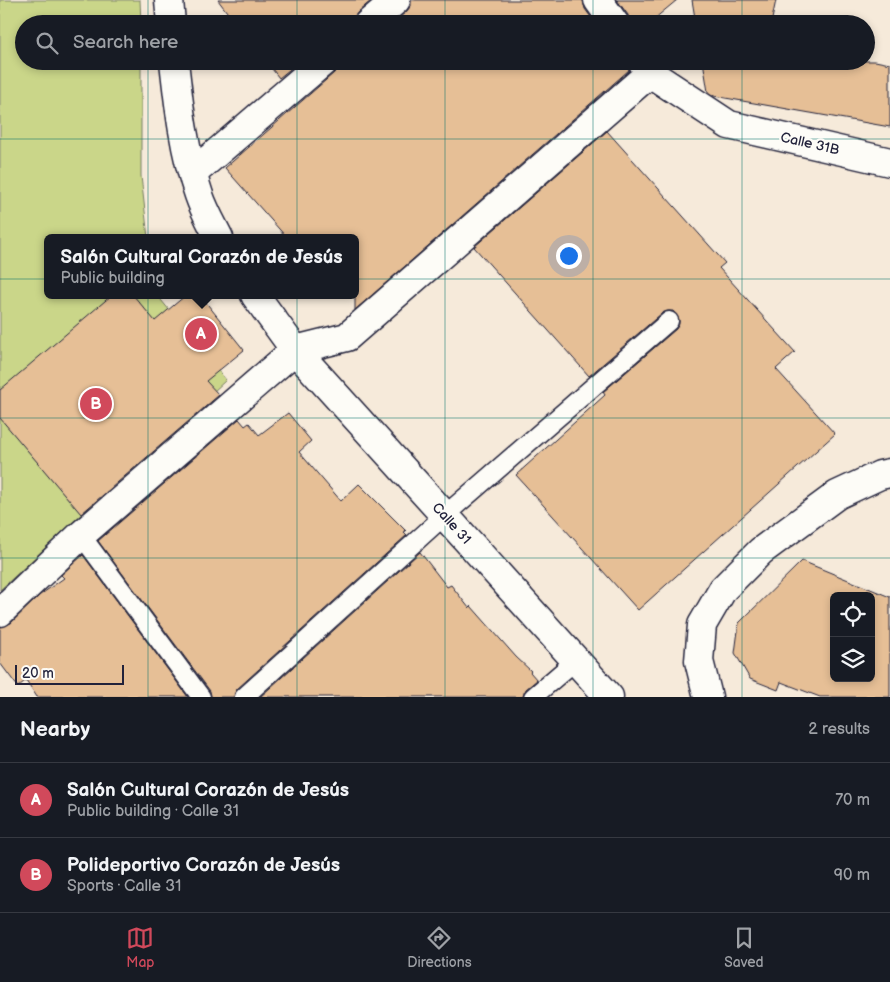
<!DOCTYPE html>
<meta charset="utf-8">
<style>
body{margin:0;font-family:"Balsamiq Sans",sans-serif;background:#20242c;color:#f1f3f6}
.controls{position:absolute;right:15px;bottom:15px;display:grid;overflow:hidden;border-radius:8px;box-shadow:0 2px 8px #0003}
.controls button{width:45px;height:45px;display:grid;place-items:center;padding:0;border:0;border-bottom:1px solid #363941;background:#171b24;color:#f1f3f6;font:25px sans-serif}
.scale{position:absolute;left:15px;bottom:12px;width:109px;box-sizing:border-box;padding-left:5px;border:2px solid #22223b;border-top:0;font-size:14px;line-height:18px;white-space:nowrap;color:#22223b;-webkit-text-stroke:4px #fdfcf7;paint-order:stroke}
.you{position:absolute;left:568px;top:255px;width:18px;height:18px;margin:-12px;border:4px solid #fff;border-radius:50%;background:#1a73e8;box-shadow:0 0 0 8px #1a73e833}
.badge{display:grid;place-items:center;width:32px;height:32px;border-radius:50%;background:#d1495b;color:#fff;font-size:16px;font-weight:700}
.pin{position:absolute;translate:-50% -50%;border:2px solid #fff;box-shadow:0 1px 5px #0006}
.popup{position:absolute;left:44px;top:234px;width:315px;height:65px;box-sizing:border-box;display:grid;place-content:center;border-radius:8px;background:#171b24;filter:drop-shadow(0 1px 4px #0005);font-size:16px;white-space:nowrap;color:#9ea1a6}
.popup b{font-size:19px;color:#f1f3f6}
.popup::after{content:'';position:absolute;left:50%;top:100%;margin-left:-10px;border:10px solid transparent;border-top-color:#171b24}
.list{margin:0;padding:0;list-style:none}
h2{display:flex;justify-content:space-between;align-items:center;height:65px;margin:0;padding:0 20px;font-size:21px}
h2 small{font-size:16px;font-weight:400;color:#9ea1a6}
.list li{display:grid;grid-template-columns:32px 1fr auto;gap:15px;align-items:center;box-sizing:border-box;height:75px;padding:0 20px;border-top:1px solid #363941}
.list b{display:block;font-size:19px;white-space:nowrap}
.list p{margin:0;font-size:16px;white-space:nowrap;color:#9ea1a6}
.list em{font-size:16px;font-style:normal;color:#9ea1a6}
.icon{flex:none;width:28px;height:28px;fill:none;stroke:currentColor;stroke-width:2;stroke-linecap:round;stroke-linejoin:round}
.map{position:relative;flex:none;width:890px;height:697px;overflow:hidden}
.search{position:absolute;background:#171b24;box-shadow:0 2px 8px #0003;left:15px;right:15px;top:15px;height:55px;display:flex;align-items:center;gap:12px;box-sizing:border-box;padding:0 18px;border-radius:28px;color:#9ea1a6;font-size:19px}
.sheet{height:215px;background:#171b24}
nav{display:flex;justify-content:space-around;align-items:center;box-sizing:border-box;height:70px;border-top:1px solid #363941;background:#171b24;font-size:14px;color:#9ea1a6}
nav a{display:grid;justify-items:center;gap:2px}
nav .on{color:#d1495b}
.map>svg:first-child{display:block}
</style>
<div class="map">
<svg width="890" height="697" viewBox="0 0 890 697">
<rect width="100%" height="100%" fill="#f6eada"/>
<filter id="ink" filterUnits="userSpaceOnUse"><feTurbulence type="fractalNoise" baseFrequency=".02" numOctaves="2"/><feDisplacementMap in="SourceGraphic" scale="10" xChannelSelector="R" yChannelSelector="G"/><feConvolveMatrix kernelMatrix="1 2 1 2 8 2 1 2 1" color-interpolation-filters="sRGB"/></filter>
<g filter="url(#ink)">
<path fill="#cad689" stroke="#767c62" d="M0,0H140L141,24H24V61H141V176L148,238H47V295H157L226,380L0,590Z"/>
<g fill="#e6bf96" stroke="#22223b" fill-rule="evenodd">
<path d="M218,0H372L358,12L353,18V24H236Z"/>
<path d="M411,0H583L585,9L596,24H392L406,12L411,6Z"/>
<path d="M617,0H677L648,24H630L628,15Z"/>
<path d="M692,0H776L771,24H696Z"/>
<path d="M266,61H300L279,78Z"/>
<path d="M339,61H626L629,70L355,310V238H287L225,168L334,73L339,67Z"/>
<path d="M703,61H875L890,64V127L714,96L708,92Z"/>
<path d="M607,131L725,263L719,268L795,352L776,369L835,434L638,610L516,475L605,395L603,392L676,329L679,324V319L673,311H667L662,313L589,376L474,247Z"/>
<path d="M112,295H133L155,321L186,295H200L244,350L206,381L219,395L81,514L0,418V390Z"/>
<path d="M288,413L311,441L299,452L341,501L359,484L406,531L404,532L407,535L237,689L234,697H211L210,691L98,541L239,419L245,426L249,423L259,435Z"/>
<path d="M420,552L447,587L451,585L469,608L471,606L516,657L531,671L530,672L537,680L526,689L523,697H260Z"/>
<path d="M83,555L188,697H37L26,680L18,687L0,663V627L11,623L40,595L64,578L61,575Z"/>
<path d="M802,561L890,597V697H820L781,682L778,690L750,679L735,653L739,623ZM834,596H871V678H834Z"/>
</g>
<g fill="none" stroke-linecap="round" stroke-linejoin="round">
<defs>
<g id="lane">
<path d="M81,535L201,697"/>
<path d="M244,697L445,515L669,321"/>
<path d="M533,697L575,661"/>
</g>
<g id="street">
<path d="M169,0L171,24"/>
<path d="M598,0L615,24"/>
<path d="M368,24L396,0"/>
<path d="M174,61C179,107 184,152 199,195C204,210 212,224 219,238"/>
<path d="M642,61L650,73L729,125L890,162"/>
<path d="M193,173L324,61"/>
<path d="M255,295L295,350L609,697"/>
<path d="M0,612L81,535L295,350L347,337L650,73"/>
<path d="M708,697L699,661L702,625L723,589L761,551L837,495L880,475L890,473"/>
</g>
</defs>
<use href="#lane" stroke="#22223b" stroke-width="21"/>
<use href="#street" stroke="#22223b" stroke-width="31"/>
<use href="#lane" stroke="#fdfcf7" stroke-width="18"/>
<use href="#street" stroke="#fdfcf7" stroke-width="28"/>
</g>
</g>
<path fill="none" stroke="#0f766e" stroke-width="1" stroke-opacity="0.55" d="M148,0V24M297,0V24M445,0V24M593,0V24M742,0V24M148,61V697M297,61V697M445,61V697M593,61V697M742,61V697M0,139H890M0,279H890M0,418H890M0,558H890"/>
<g text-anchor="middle" stroke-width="4.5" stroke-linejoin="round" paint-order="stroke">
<g font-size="14" fill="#22223b" stroke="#fdfcf7">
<text transform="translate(810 143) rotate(13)" y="5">Calle 31B</text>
<text transform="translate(452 523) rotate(48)" y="5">Calle 31</text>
</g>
</g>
</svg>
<div class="controls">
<button><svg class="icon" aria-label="locate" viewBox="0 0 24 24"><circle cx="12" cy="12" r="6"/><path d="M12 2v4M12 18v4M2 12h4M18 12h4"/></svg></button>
<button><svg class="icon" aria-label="layers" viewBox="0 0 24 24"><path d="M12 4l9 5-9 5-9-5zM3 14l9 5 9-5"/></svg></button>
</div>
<div class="scale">20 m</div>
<div class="you"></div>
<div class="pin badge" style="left:201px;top:334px">A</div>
<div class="popup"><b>Salón Cultural Corazón de Jesús</b>Public building</div>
<div class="pin badge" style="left:96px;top:404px">B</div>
<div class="search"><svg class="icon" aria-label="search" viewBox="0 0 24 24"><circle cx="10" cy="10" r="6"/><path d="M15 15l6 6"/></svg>Search here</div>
</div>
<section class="sheet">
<h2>Nearby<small>2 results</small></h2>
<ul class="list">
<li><span class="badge">A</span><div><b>Salón Cultural Corazón de Jesús</b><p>Public building · Calle 31</p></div><em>70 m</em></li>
<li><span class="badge">B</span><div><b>Polideportivo Corazón de Jesús</b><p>Sports · Calle 31</p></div><em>90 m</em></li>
</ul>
</section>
<nav>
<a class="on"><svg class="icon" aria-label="map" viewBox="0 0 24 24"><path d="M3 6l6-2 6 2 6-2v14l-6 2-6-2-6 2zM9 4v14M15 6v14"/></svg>Map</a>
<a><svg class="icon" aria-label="directions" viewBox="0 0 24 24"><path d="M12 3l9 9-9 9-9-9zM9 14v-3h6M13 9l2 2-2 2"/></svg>Directions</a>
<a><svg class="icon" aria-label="saved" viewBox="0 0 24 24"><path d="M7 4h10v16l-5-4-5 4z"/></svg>Saved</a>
</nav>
